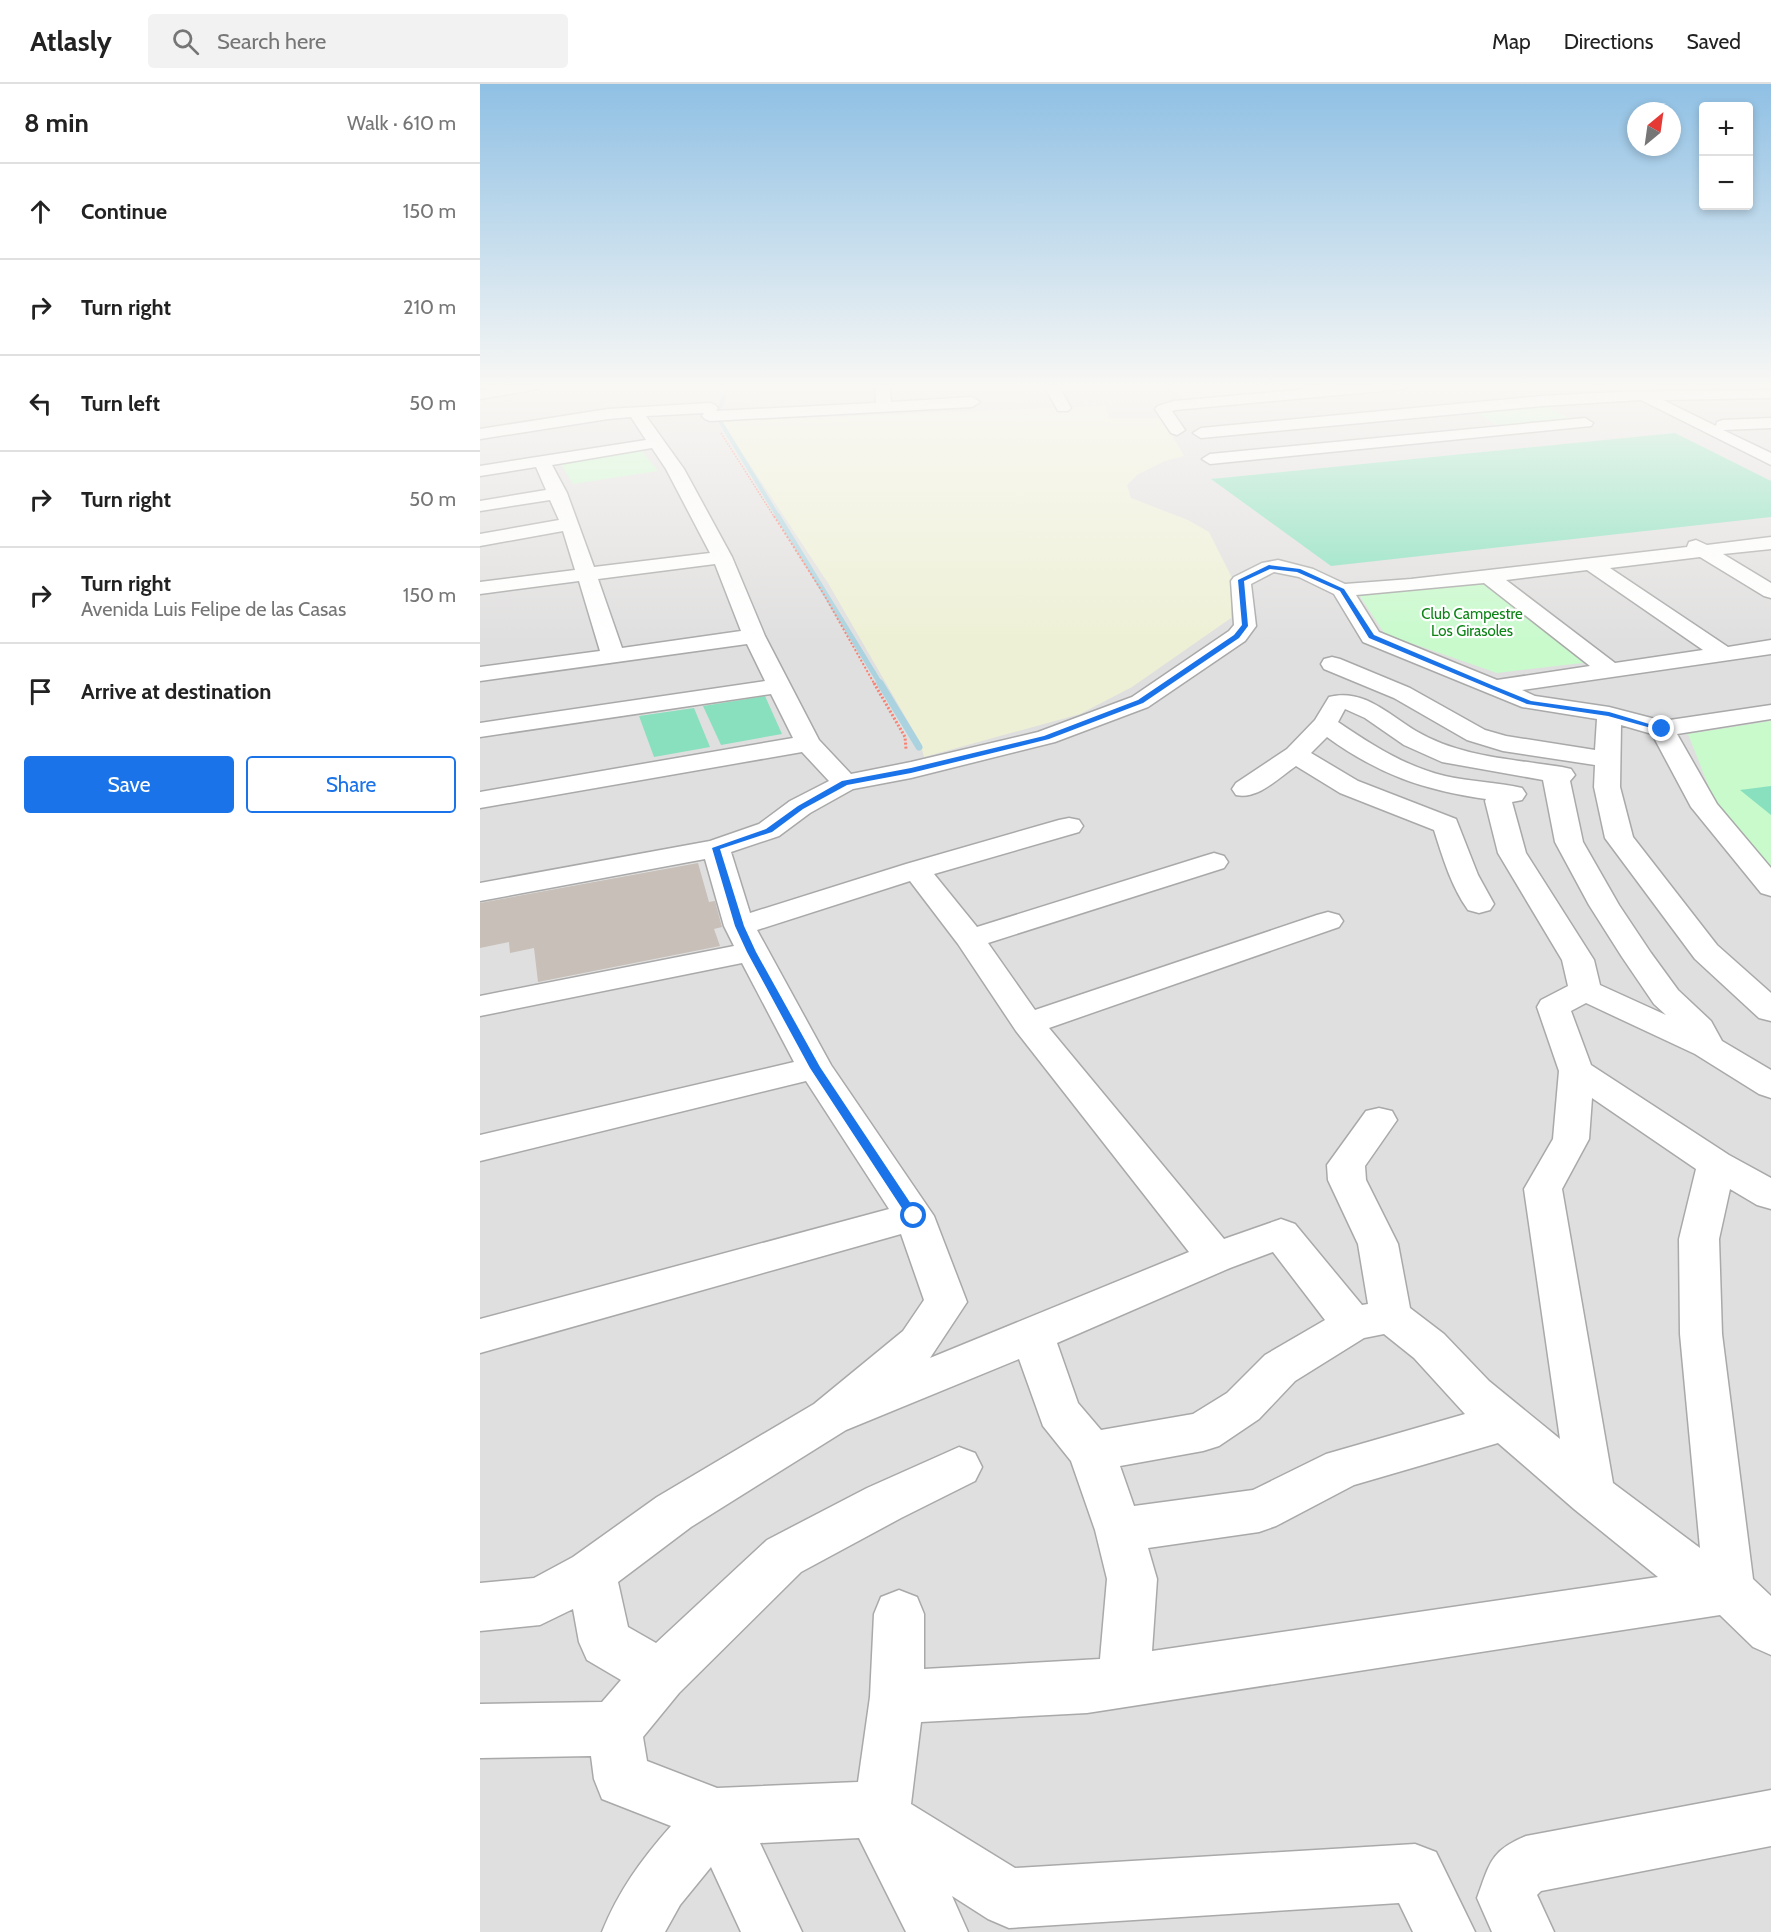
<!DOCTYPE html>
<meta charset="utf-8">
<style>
body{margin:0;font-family:Cabin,sans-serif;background:#f2f2f2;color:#222}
.controls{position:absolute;right:18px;top:18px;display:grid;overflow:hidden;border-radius:6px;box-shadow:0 3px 9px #0003}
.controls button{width:54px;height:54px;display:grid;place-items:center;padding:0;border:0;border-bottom:2px solid #e0e0e0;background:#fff;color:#222;font:30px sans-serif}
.compass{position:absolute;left:1147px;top:18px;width:54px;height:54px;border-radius:50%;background:#fff;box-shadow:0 3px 9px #0003;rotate:29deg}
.stop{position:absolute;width:18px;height:18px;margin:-14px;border:4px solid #1a73e8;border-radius:50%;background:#fff}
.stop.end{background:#1a73e8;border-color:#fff;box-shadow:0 2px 6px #0008}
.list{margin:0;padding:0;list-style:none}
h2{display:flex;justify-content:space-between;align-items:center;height:78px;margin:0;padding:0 24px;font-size:26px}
h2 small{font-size:20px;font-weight:400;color:#767676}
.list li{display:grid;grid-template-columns:39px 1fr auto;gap:18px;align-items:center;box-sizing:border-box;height:96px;padding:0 24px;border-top:2px solid #e0e0e0}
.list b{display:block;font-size:22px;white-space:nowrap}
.list p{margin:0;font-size:20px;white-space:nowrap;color:#767676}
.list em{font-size:20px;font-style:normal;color:#767676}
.actions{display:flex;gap:12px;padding:18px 24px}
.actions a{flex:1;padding:14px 0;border:2px solid #1a73e8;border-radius:6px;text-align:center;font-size:21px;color:#1a73e8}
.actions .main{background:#1a73e8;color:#fff}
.icon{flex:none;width:33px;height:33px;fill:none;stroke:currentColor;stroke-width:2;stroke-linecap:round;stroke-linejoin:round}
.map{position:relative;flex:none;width:1291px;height:1848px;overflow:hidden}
header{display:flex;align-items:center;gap:36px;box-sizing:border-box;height:84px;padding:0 30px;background:#fff;border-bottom:2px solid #e0e0e0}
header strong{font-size:28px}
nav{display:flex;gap:33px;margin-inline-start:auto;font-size:21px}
.search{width:420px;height:54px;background:#f2f2f2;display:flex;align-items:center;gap:15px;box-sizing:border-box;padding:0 21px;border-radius:6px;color:#767676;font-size:22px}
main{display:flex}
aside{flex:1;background:#fff}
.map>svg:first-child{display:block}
</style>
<header>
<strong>Atlasly</strong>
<div class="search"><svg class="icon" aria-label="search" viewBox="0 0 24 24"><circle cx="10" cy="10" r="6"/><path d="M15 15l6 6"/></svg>Search here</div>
<nav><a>Map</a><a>Directions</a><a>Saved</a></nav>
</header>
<main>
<aside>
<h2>8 min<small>Walk · 610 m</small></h2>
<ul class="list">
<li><svg class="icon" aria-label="ahead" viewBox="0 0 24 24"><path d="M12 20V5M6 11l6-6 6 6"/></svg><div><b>Continue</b></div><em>150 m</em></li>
<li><svg class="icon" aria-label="right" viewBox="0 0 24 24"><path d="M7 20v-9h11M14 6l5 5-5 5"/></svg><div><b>Turn right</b></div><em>210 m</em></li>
<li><svg class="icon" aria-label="left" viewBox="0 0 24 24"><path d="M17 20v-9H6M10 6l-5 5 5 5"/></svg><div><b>Turn left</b></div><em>50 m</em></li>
<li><svg class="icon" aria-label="right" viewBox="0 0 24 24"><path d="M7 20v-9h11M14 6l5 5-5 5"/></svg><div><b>Turn right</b></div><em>50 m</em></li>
<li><svg class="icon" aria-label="right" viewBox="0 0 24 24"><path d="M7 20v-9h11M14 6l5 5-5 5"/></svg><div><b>Turn right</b><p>Avenida Luis Felipe de las Casas</p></div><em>150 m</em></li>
<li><svg class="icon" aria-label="arrive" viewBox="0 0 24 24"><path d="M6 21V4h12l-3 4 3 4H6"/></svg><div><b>Arrive at destination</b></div></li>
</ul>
<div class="actions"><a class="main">Save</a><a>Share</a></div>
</aside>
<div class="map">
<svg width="1291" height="1848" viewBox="0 0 1291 1848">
<rect width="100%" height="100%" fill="#f2efe9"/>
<path fill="#e0dfdf" d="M0,301H690L703,316L885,301H1291V1848H0Z"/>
<g fill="#eef0d5">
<path d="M694,301H748L755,310L706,315Z"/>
<path d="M625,322L629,334H682L704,372L685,377L657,391L647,401L651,414L708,436L729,448L752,494L751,534L652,603L600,630L444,673L440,658L348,499L241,337Z"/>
</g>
<g fill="#c8facc">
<path d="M1061,321L1091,335L1020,342L995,328Z"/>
<path d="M160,365L178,387L93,400L79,377Z"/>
<path d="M1005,497L1049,535L1111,578L1017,589L905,550L879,511Z"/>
<path d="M1291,637V787L1236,721L1208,650Z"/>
</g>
<g fill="#88e0be">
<path d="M1195,349L1291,397V433L851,482L731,395Z"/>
<path d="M285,612L302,650L241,661L223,622Z"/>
<path d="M214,624L230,663L174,673L159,632Z"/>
<path d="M1291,702V731L1260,706Z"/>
</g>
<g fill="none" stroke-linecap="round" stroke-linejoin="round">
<path stroke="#aad3df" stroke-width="4" d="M248,301L237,332L299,434"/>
<path stroke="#aad3df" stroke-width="5" d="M298,432L401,601"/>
<path stroke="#aad3df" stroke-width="7" d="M400,599L439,663"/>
</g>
<path fill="#c7bfb8" d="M218,779L229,818L235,817L242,843L234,845L240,862L58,898L54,864L30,869L29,858L0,864V819Z"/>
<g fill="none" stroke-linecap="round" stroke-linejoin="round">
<defs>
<g id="minor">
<path d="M31,301H65L58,305L0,315V307Z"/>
<path d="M395,301H409L411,318L492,313L500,318L492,323L230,337L225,335L222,332L224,329L166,332L204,385L252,473L285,552L339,656L371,690L431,678L558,648L652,613L749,547L754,541L751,497L754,493L782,479L798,476L833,485L865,500L931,495L1207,463L1209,458L1216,456L1227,461L1291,453V465L1243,470L1291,499V514L1284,512L1220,473L1130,484L1248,563L1291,556V570L1042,606L1055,612L1129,623L1183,637L1291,621V635L1197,650L1237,720L1291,784V812L1281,809L1211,723L1172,650L1141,641L1140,703L1153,753L1237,861L1291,909V937L1279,934L1215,875L1125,754L1114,703L1115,681L1023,667L987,656L914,614L844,585L841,580L844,575L852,573L860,575L930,604L1005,646L1026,652L1115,666L1117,635L1042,623L883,558L854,510L819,493L794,488L771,500L776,542L765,557L668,623L575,658L431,694L373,705L330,729L299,752L251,768L270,829L426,780L579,736L589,734L599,736L603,742L599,748L454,790L497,843L724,772L734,769L744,772L748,778L744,784L508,859L555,926L837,831L848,828L859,831L863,837L859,843L569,944L744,1155L801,1135L815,1140L882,1221L888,1220L878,1160L848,1096L847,1081L886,1027L899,1024L912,1027L917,1036L885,1082L886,1096L918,1160L930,1224L964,1250L1009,1297L1080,1355L1044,1105L1073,1055L1079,987L1057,923L1061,916L1088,902L1082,876L1018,769L1005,717L1006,715C943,706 898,690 847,653L831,669L878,697L976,735L998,791L1014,820L1010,826L999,829L988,826C971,802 963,774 954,746L860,709L816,682C798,694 778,716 756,711L752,705L756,699L807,665L835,636L849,613C883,604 908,630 936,647C980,673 1032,675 1082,683L1091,685L1095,691L1090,697L1103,758L1139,821L1171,869L1198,906L1231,937L1242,957L1291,986V1014L1279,1010L1215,970L1106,919L1091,927L1111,981L1249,1071L1291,1094V1125L1277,1121L1250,1105L1239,1155L1242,1250L1273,1495L1291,1512V1571L1273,1563L1240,1531L607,1629L441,1638L431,1720L535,1784L935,1760L956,1768L995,1848H933L919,1819L529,1844L508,1835L472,1812L488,1848H426L379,1754L280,1759L322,1848H261L231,1783L200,1821L185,1848H122C139,1806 161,1776 191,1742L122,1715L114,1695L111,1672L0,1674V1620L122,1618L141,1596L107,1576L99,1558L93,1525L60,1541L0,1547V1499L54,1494L93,1473L177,1413L334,1320L423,1247L444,1216L421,1150L0,1269V1235L409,1125L326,997L0,1077V1051L314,978L262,879L0,932V912L254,862L244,842L225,775L0,817V799L230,757L279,740L310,717L349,697L322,668L0,724V708L313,654L291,610L0,653V639L285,597L267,560L0,597V583L120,567L99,497L0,510V498L95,486L83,447L0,462V450L79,436L70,416L0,427V417L66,406L56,383L0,392V382L166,356L151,333L128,335L0,355V345L128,325L230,319L235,321L238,324L236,327L396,319ZM172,364L186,385L230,469L114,483L87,409L72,381ZM235,480L261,547L142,564L118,495ZM1107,486L1223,566L1135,579L1026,496ZM1004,499L1110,582L1017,596L899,548L876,511ZM865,625L885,634L924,661L962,678L1063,696L1075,758L1109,821L1142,873L1174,920L1186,931L1120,901L1114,876L1046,769L1032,718L1042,716L1046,710L1042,704C1017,698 991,698 965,692C924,682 892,661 858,638ZM430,797L478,860L536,947L709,1168L450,1274L487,1218L454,1132L351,981L277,846ZM1112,1014L1216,1085L1199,1155L1200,1250L1220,1464L1133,1399L1082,1105L1109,1055ZM793,1168L845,1236L785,1271L747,1309L713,1330L621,1346L598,1319L577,1259L750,1184ZM904,1250L934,1274L985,1330L846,1370L773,1406L654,1422L640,1382L723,1367L739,1362L779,1335L815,1297L884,1254ZM539,1275L563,1342L591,1377L615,1446L627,1495L620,1575L444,1585V1530L437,1513L419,1506L401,1513L394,1530L390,1613L378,1698L237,1704L167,1677L163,1653L199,1609L321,1488L421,1434L495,1397L502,1383L495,1369L479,1363L387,1404L287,1456L176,1559L148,1543L138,1498L211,1443L366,1346ZM1018,1359L1094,1425L1178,1493L672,1567L677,1495L668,1464L779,1448L796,1442L874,1401Z"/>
<path d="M564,301H578L591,324L588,327H578Z"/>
<path d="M873,301H931L924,305L695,326L692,327L705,346L697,351L691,349L675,325L678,322L694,317Z"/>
<path d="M1291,306V314L1183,316L1236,342L1237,338L1243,336L1291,334V344L1243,346L1291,369V381L1161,316L1062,322L721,354L713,349L721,344L1062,312L1138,308Z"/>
<path d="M1105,334L1113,339L1111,342L730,380L722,375L730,370Z"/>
<path d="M1291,1706V1762L1061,1807L1057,1811L1074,1848H1012L997,1814C1010,1779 1010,1767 1046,1752Z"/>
</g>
</defs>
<use href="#minor" stroke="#a9a9a9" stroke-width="3"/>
<path stroke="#fa8072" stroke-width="1.5" stroke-dasharray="1.5 1.5" stroke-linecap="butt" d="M241,349L295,434"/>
<path stroke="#fa8072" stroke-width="2" stroke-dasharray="2 2" stroke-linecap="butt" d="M294,432L343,509L395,601"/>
<path stroke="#fa8072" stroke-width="3" stroke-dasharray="2 2" stroke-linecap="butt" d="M394,599L425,653L426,665"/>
<use href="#minor" fill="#fff" fill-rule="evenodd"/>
</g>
<linearGradient id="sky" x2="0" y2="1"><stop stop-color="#8fc0e4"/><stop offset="0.54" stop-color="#f9f8f5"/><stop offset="1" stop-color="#f9f8f5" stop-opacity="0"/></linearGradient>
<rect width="1291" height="560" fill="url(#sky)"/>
<path fill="#1a73e8" d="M789,481L820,485L864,505L894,551L1014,602L1051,617L1129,628L1186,645L1182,647L1128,632L1047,620L889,554L860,507L817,488L790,485L764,497L768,542L759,554L663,619L569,655L431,689L367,701L323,725L292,748L240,765L264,842L276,868L340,983L439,1132L438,1135H429L330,984L267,868L255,842L232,764L286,745L318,722L362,697L431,684L564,652L658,616L754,551L762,541L758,496Z"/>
<g text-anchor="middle" stroke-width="4.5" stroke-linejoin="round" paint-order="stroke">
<g font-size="15" fill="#0c8416" stroke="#fff">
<text x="992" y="535">Club Campestre<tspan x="992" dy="17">Los Girasoles</tspan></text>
</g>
</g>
</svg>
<div class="controls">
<button>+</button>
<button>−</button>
</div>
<svg class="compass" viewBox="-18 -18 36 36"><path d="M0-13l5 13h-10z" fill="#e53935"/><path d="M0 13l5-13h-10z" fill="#767676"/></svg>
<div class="stop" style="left:434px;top:1132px"></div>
<div class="stop end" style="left:1182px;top:645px"></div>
</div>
</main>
